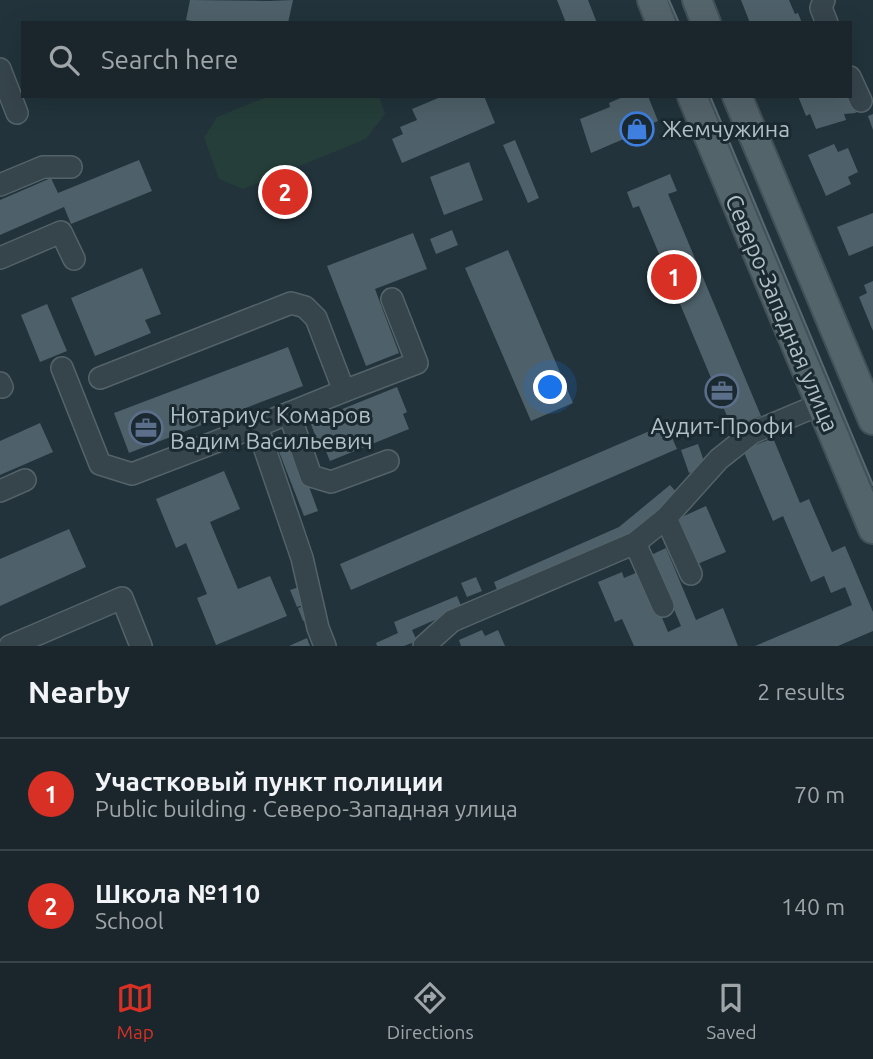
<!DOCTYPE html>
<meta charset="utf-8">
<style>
body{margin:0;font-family:Ubuntu,sans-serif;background:#232e34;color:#f1f3f6}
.you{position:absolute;left:551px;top:388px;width:24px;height:24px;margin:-18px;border:5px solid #fff;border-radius:50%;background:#1a73e8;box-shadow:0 0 0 10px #1a73e833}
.badge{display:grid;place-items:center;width:46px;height:46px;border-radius:50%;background:#d93025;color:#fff;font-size:23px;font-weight:700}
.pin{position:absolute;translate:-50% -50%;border:4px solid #fff;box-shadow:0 2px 7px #0006}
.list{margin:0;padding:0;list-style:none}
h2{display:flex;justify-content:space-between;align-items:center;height:91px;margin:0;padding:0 28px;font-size:30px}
h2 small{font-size:23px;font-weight:400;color:#9fa5a9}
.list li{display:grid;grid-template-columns:46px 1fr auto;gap:21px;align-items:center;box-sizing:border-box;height:112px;padding:0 28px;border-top:2px solid #384348}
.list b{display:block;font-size:26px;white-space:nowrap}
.list p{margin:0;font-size:23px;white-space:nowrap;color:#9fa5a9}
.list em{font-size:23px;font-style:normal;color:#9fa5a9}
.icon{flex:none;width:38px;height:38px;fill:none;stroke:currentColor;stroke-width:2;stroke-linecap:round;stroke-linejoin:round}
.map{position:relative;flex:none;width:873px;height:646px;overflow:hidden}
.search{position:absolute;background:#1a262c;box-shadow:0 7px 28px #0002;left:21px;right:21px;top:21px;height:77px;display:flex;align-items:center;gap:18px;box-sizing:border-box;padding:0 24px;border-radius:0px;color:#9fa5a9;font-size:26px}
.sheet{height:315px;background:#1a262c}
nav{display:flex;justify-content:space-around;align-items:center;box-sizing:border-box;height:98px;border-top:2px solid #384348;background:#1a262c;font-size:19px;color:#9fa5a9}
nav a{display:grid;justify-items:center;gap:4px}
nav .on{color:#d93025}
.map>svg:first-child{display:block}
</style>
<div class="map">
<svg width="873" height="646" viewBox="0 0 873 646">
<rect width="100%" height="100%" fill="#22333b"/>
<path fill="#253e39" d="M269,96H379L385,114L366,139L243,189L219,179L204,138L217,117Z"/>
<g fill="#4e6069">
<path d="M190,0L268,1L293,0L288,23H203L186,20Z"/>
<path d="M557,0H588L597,23H566Z"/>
<path d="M741,0H789L795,14L798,13L802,23H750Z"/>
<path d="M443,96H484L495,123L402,163L392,139L403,134L400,127L417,120L412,109Z"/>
<path d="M625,96H648L658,121L632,132L633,135L591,153L580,119L610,107L609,103Z"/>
<path d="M798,96H849L856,113L844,114L846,120L816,129L810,114L806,116Z"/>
<path d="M873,114V130L868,116Z"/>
<path d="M515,140L539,198L528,203L503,145Z"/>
<path d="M834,144L838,152L848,148L858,172L848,177L851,184L826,196L808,155Z"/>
<path d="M139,160L152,191L71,224L64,207L0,235V200L51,178L58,193Z"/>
<path d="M469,162L483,200L444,215L430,177Z"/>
<path d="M670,174L677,191L668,194L761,416L732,428L639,206L633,208L627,192Z"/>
<path d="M873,213V246L849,256L837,227Z"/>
<path d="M452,230L458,245L436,254L430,239Z"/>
<path d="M413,233L427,269L375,289L399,353L366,366L327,266Z"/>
<path d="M508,250L573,403L531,421L465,268Z"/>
<path d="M142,268L161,314L145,320L151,333L95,356L71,298Z"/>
<path d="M873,281V331L859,297L867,293L864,285Z"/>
<path d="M47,304L67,351L40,362L21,315Z"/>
<path d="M288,347L303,386L129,453L114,413Z"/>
<path d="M397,387L407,412L403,414L409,429L330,461L325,449L321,450L310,422Z"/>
<path d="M40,423L53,452L0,475V441Z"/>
<path d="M666,424L677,449L351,590L340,564Z"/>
<path d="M291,438L318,511L304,516L276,444Z"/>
<path d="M773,438L800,503L809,499L832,552L845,546L873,612V631L838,646H755L852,605L845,587L831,593L824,576L811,582L783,516L773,521L743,450Z"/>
<path d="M698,444L706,467L689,473L681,450Z"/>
<path d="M224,471L240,509L210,522L238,589L270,576L287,616L216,645L197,598L207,594L186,543L176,548L156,499Z"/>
<path d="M670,485L679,495L627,539L499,595L494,582L619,527Z"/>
<path d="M706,506L726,552L695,565L675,520Z"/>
<path d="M69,529L86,567L0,606V559Z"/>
<path d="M666,548L696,620L723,608L738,646H634L622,619L615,622L598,582L622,572L624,578L638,572L653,596L668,632L681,626L651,555Z"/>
<path d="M476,577L482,591L467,597L461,583Z"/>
<path d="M299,587L306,604L297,607L290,590Z"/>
<path d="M457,596L462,608L412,630L417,641L404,646H377L376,643L398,633L394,622Z"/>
<path d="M304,606L309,619L303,621L298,608Z"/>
<path d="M482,630L485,636L498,630L505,646H461L459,640Z"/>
<path d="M307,638L310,646H289Z"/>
</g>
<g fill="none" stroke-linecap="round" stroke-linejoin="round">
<defs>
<g id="minor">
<path d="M824,0L821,8L827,23"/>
<path d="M0,69L17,113"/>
<path d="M850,77L861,101"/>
<path d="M0,185L43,167H71"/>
<path d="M0,258L61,232L74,259"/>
<path d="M62,368L100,464L132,474L257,426L302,558L318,628L325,646"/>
<path d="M100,378L291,303L305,307L316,318L344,391L257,426"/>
<path d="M0,383L2,387"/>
<path d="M344,391L417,363L392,299"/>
<path d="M289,413L311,476L331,482L388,461"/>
<path d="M0,491L25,480"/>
<path d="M666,518L691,574"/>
<path d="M635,543L663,606"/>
<path d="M10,646L122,598L141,646"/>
<path d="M424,646L452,621L635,543L666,518L719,459L752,433L821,404"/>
</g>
<g id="major">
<path d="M652,0L661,23"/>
<path d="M697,0L706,23"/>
<path d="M692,96L873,529"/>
<path d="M737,96L873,420"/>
</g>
</defs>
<use href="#minor" stroke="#546269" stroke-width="24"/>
<use href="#major" stroke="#425057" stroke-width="32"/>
<use href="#minor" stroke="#36444b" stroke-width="21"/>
<use href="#major" stroke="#54646b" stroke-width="28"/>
<g stroke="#586972" stroke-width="2">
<path d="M669,0L679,23"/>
<path d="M710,96L873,485"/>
</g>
</g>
<defs>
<symbol id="shop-ring" viewBox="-11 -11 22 22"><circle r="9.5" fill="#1b2930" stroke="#3f7fe0" stroke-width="1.5"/><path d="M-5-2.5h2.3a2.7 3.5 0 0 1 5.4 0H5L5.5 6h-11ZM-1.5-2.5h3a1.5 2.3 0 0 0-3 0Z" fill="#3f7fe0"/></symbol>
<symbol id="office-ring" viewBox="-11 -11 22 22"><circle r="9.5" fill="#1b2930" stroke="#5c6f8a" stroke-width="1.5"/><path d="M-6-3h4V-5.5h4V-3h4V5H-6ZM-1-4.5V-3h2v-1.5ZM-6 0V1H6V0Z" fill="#5c6f8a"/></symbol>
</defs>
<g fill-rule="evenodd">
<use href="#shop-ring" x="618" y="110" width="38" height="38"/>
<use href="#office-ring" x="703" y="372" width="38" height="38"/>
<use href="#office-ring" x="127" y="409" width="38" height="38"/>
</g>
<g text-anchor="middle" stroke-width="6" stroke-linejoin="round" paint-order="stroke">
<g font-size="23" fill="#b1bfc7" stroke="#1b2930" text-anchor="start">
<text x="662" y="137">Жемчужина</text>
<text x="170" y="423">Нотариус Комаров<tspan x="170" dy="26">Вадим Васильевич</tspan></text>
<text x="722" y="434" text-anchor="middle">Аудит-Профи</text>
</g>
<g font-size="23" fill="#b1bfc7" stroke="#1b2930">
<text transform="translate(782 313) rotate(67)" y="8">Северо-Западная улица</text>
</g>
</g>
</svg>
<div class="you"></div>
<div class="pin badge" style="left:674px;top:277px">1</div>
<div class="pin badge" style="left:285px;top:192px">2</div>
<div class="search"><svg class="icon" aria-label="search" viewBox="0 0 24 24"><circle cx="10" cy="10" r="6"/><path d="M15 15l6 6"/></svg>Search here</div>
</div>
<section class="sheet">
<h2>Nearby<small>2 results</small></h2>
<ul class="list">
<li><span class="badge">1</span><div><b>Участковый пункт полиции</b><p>Public building · Северо-Западная улица</p></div><em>70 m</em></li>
<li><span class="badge">2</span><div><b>Школа №110</b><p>School</p></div><em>140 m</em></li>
</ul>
</section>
<nav>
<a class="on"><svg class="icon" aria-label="map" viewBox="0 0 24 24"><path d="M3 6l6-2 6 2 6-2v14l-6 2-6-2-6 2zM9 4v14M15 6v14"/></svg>Map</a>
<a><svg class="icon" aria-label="directions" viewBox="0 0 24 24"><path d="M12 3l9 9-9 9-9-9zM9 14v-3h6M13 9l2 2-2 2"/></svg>Directions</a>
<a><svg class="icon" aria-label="saved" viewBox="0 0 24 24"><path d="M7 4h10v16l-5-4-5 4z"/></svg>Saved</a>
</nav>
